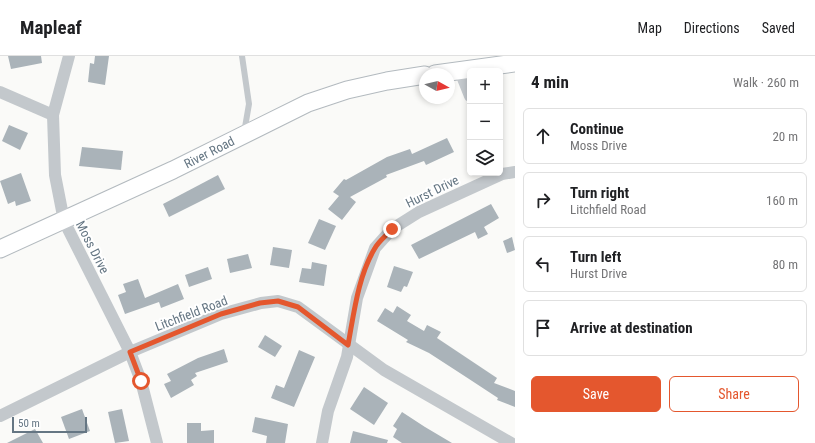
<!DOCTYPE html>
<meta charset="utf-8">
<style>
body{margin:0;font-family:"Roboto Condensed",sans-serif;background:#f6f6f6;color:#202124}
.controls{position:absolute;right:12px;top:12px;display:grid;overflow:hidden;border-radius:6px;box-shadow:0 2px 6px #0003}
.controls button{width:36px;height:36px;display:grid;place-items:center;padding:0;border:0;border-bottom:1px solid #e0e0e0;background:#fff;color:#202124;font:20px sans-serif}
.compass{position:absolute;left:419px;top:12px;width:36px;height:36px;border-radius:50%;background:#fff;box-shadow:0 2px 6px #0003;rotate:98deg}
.scale{position:absolute;left:12px;bottom:10px;width:75px;box-sizing:border-box;padding-left:4px;border:2px solid #657683;border-top:0;font-size:11px;line-height:14px;white-space:nowrap;color:#657683;-webkit-text-stroke:3px #fff;paint-order:stroke}
.stop{position:absolute;width:12px;height:12px;margin:-9px;border:3px solid #e4572e;border-radius:50%;background:#fff}
.stop.end{background:#e4572e;border-color:#fff;box-shadow:0 1px 4px #0008}
.list{margin:0;padding:0;list-style:none}
h2{display:flex;justify-content:space-between;align-items:center;height:52px;margin:0;padding:0 16px;font-size:17px}
h2 small{font-size:13px;font-weight:400;color:#757577}
.list li{display:grid;grid-template-columns:26px 1fr auto;gap:12px;align-items:center;box-sizing:border-box;height:56px;margin:0 8px 8px;padding:0 8px;border:1px solid #e0e0e0;border-radius:6px}
.list b{display:block;font-size:15px;white-space:nowrap}
.list p{margin:0;font-size:13px;white-space:nowrap;color:#757577}
.list em{font-size:13px;font-style:normal;color:#757577}
.actions{display:flex;gap:8px;padding:12px 16px}
.actions a{flex:1;padding:9px 0;border:1px solid #e4572e;border-radius:6px;text-align:center;font-size:14px;color:#e4572e}
.actions .main{background:#e4572e;color:#fff}
.icon{flex:none;width:22px;height:22px;fill:none;stroke:currentColor;stroke-width:2;stroke-linecap:round;stroke-linejoin:round}
.map{position:relative;flex:none;width:515px;height:387px;overflow:hidden}
header{display:flex;align-items:center;gap:24px;box-sizing:border-box;height:56px;padding:0 20px;background:#fff;border-bottom:1px solid #e0e0e0}
header strong{font-size:19px}
nav{display:flex;gap:22px;margin-inline-start:auto;font-size:14px}
main{display:flex}
aside{flex:1;background:#fff}
.map>svg:first-child{display:block}
</style>
<header>
<strong>Mapleaf</strong>
<nav><a>Map</a><a>Directions</a><a>Saved</a></nav>
</header>
<main>
<div class="map">
<svg width="515" height="387" viewBox="0 0 515 387">
<rect width="100%" height="100%" fill="#fafaf8"/>
<g fill="#aab3b9">
<path d="M8,0H41L42,7L11,13Z"/>
<path d="M95,0H109L105,29L88,26L90,7L94,8Z"/>
<path d="M9,69L28,77L20,94L2,85Z"/>
<path d="M447,82L454,96L426,109L424,105L386,119L387,121L350,141L356,146L342,164L328,153L339,140L333,136L344,123L346,124L387,101L410,93L412,98Z"/>
<path d="M82,91L123,95L121,114L79,110Z"/>
<path d="M21,117L31,145L16,150L15,145L8,148L0,125Z"/>
<path d="M218,119L225,133L169,161L163,148Z"/>
<path d="M491,148L499,162L484,171L488,178L478,183L475,176L419,203L411,189Z"/>
<path d="M319,163L336,170L325,194L308,187Z"/>
<path d="M512,181L515,194L507,197L503,185Z"/>
<path d="M273,191L292,194L289,212L270,209Z"/>
<path d="M248,198L252,212L230,217L227,203Z"/>
<path d="M312,206L327,209L324,230L299,226L302,212L311,213Z"/>
<path d="M394,210L413,216L407,231L404,230L401,236L387,231Z"/>
<path d="M208,211L212,223L189,231L185,219Z"/>
<path d="M138,223L145,242L178,228L184,243L161,252L159,246L125,258L118,239L126,236L123,228Z"/>
<path d="M397,250L411,259L407,265L424,275L427,269L441,276L437,282L497,322L494,327L515,335V351L497,344L498,342L466,321L429,297L406,286L408,284L377,265L385,252L393,257Z"/>
<path d="M265,279L282,290L275,301L258,291Z"/>
<path d="M224,293L228,306L195,317L197,320L191,324L194,329L171,342L164,328L171,325L167,318L198,302Z"/>
<path d="M299,294L315,301L294,351L271,342L276,329L284,332Z"/>
<path d="M364,331L388,347L374,369L350,353Z"/>
<path d="M82,353L90,375L69,383L61,361Z"/>
<path d="M122,353L129,385L115,387L108,356Z"/>
<path d="M402,356L425,371L452,387H402L393,381L397,373L393,370Z"/>
<path d="M255,361L288,368L285,387H266L267,380L252,376Z"/>
<path d="M187,367H201V375L214,374V387H187Z"/>
<path d="M35,373L43,387H7Z"/>
<path d="M353,375L388,384L387,387H350Z"/>
</g>
<g fill="none" stroke-linecap="round" stroke-linejoin="round">
<defs>
<g id="secondary">
<path d="M435,18L515,7"/>
<path d="M0,193L173,114L308,47L347,34L387,25L425,19"/>
</g>
</defs>
<use href="#secondary" stroke="#b3babf" stroke-width="19"/>
<path stroke="#c3c8cc" stroke-width="6" d="M242,0L249,48L244,77"/>
<g stroke="#c3c8cc" stroke-width="12">
<path d="M69,0L53,59L55,119L64,165L130,296L141,325L157,387"/>
<path d="M460,15L470,40"/>
<path d="M0,36L53,59"/>
<path d="M0,360L130,296L221,258L261,247L278,245L298,251L384,314L511,387"/>
<path d="M322,387L328,355L347,301L357,242L375,192L392,173L419,156L502,118L515,116"/>
</g>
<use href="#secondary" stroke="#fff" stroke-width="17"/>
</g>
<g fill="none" stroke-linecap="round" stroke-linejoin="round">
<path stroke="#e4572e" stroke-width="5" d="M141,325L130,296L221,258L260,247L278,245L298,251L348,289C354,257 358,220 375,192C379,185 387,179 392,173"/>
</g>
<g text-anchor="middle" stroke-width="4" stroke-linejoin="round" paint-order="stroke">
<g font-size="13" fill="#657683" stroke="#fff">
<text transform="translate(209 96) rotate(-27)" y="5">River Road</text>
<text transform="translate(432 135) rotate(-26)" y="5">Hurst Drive</text>
<text transform="translate(93 191) rotate(63)" y="5">Moss Drive</text>
<text transform="translate(191 257) rotate(-21)" y="5">Litchfield Road</text>
</g>
</g>
</svg>
<div class="controls">
<button>+</button>
<button>−</button>
<button><svg class="icon" aria-label="layers" viewBox="0 0 24 24"><path d="M12 4l9 5-9 5-9-5zM3 14l9 5 9-5"/></svg></button>
</div>
<svg class="compass" viewBox="-18 -18 36 36"><path d="M0-13l5 13h-10z" fill="#e53935"/><path d="M0 13l5-13h-10z" fill="#757577"/></svg>
<div class="scale">50 m</div>
<div class="stop" style="left:141px;top:325px"></div>
<div class="stop end" style="left:392px;top:173px"></div>
</div>
<aside>
<h2>4 min<small>Walk · 260 m</small></h2>
<ul class="list">
<li><svg class="icon" aria-label="ahead" viewBox="0 0 24 24"><path d="M12 20V5M6 11l6-6 6 6"/></svg><div><b>Continue</b><p>Moss Drive</p></div><em>20 m</em></li>
<li><svg class="icon" aria-label="right" viewBox="0 0 24 24"><path d="M7 20v-9h11M14 6l5 5-5 5"/></svg><div><b>Turn right</b><p>Litchfield Road</p></div><em>160 m</em></li>
<li><svg class="icon" aria-label="left" viewBox="0 0 24 24"><path d="M17 20v-9H6M10 6l-5 5 5 5"/></svg><div><b>Turn left</b><p>Hurst Drive</p></div><em>80 m</em></li>
<li><svg class="icon" aria-label="arrive" viewBox="0 0 24 24"><path d="M6 21V4h12l-3 4 3 4H6"/></svg><div><b>Arrive at destination</b></div></li>
</ul>
<div class="actions"><a class="main">Save</a><a>Share</a></div>
</aside>
</main>
